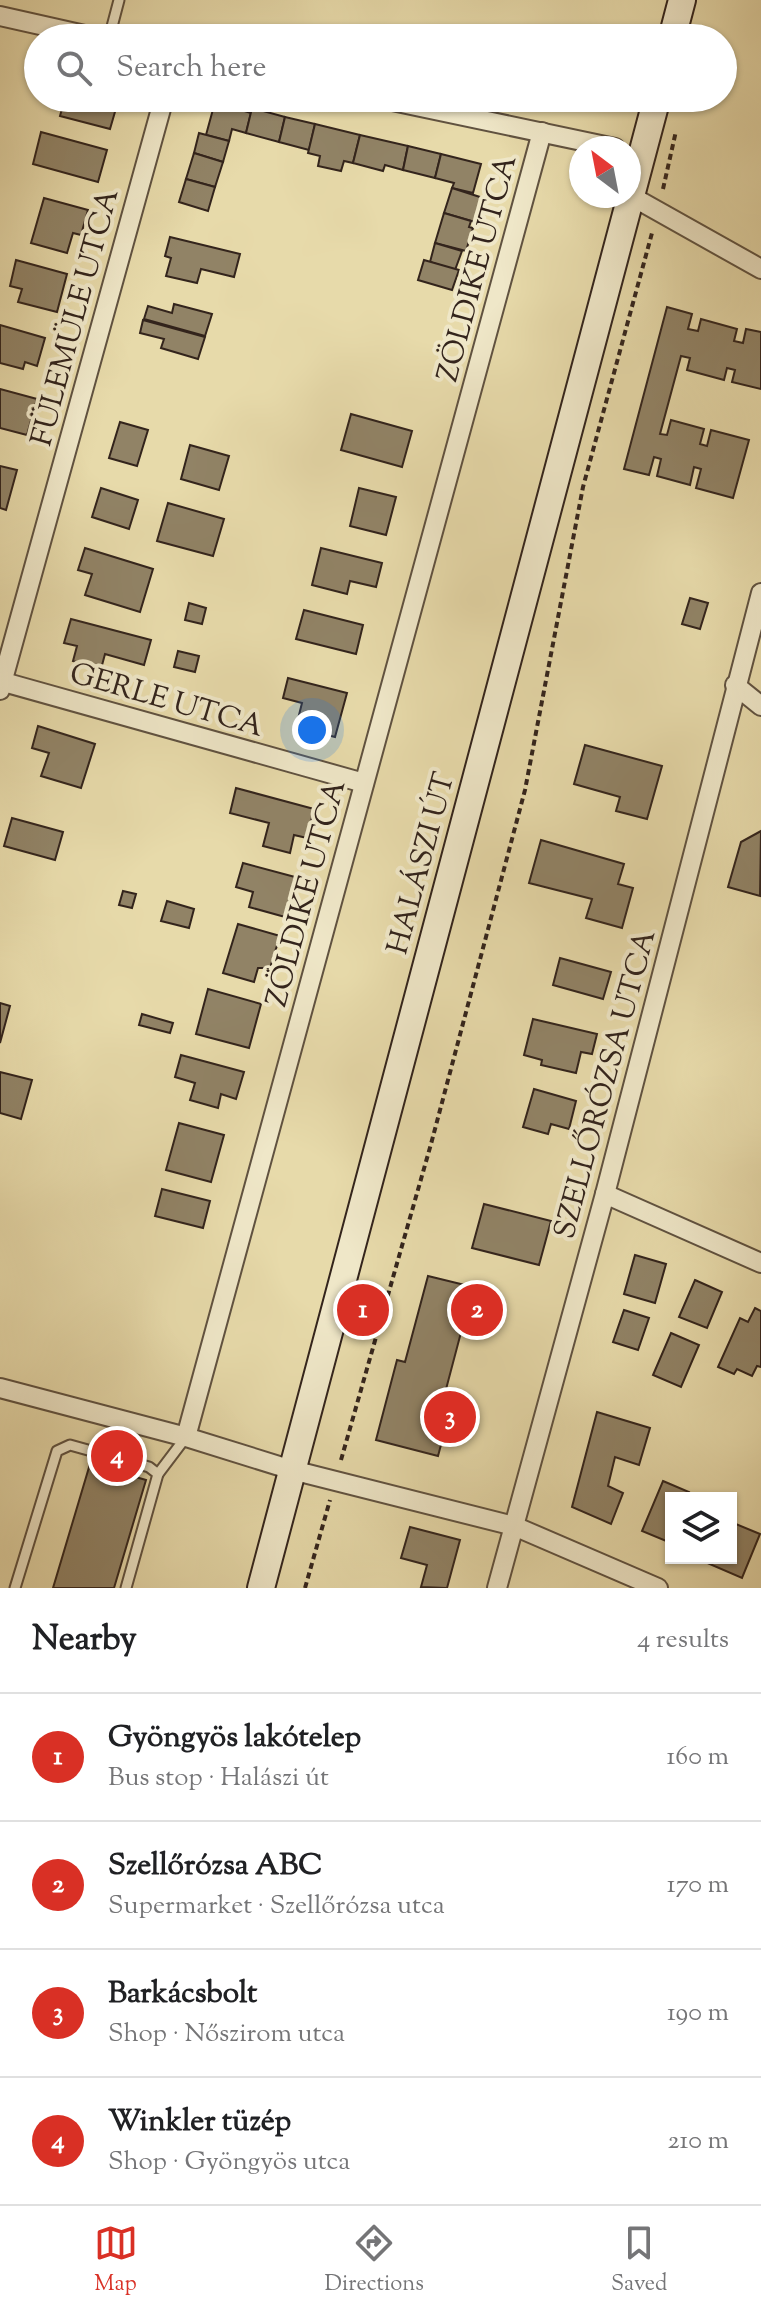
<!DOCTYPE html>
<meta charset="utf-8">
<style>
body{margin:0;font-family:"Sorts Mill Goudy",serif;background:#f6f6f6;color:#202124}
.controls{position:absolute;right:24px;bottom:24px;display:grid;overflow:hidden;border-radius:0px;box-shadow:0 2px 6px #0004}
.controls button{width:72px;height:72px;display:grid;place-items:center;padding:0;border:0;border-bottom:2px solid #e0e0e0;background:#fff;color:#202124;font:40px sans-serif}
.compass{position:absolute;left:569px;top:136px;width:72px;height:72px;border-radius:50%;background:#fff;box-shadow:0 2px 6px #0004;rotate:328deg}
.you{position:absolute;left:312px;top:730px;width:28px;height:28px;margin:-20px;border:6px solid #fff;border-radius:50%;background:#1a73e8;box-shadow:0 0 0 12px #1a73e833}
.badge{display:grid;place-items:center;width:52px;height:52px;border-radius:50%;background:#d93025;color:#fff;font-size:26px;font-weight:700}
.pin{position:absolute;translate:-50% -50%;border:4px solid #fff;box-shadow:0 2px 8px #0006}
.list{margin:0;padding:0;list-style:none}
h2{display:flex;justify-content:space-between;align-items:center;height:104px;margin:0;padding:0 32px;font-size:34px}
h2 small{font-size:26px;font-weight:400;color:#757577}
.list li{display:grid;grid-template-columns:52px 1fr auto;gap:24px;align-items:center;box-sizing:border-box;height:128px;padding:0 32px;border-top:2px solid #e0e0e0}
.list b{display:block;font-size:30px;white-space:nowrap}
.list p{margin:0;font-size:26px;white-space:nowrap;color:#757577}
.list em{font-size:26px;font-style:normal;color:#757577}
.icon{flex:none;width:44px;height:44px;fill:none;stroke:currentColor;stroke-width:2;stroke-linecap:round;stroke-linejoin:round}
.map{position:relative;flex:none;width:761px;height:1588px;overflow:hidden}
.search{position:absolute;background:#fff;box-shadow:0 2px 6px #0004;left:24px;right:24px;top:24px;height:88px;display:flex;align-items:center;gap:20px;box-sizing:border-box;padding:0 28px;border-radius:44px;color:#757577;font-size:30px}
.sheet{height:616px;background:#fff}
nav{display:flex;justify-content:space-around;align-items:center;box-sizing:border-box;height:112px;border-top:2px solid #e0e0e0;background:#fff;font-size:22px;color:#757577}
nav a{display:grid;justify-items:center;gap:4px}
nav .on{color:#d93025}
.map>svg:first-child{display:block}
</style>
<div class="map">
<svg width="761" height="1588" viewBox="0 0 761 1588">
<rect width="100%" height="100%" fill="#e7daaa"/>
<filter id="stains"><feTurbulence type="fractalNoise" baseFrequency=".0025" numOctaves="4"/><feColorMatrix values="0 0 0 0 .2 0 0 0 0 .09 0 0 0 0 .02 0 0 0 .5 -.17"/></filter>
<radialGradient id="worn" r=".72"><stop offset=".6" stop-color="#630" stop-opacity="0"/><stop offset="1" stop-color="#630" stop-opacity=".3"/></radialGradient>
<g fill="#918366" stroke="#33241c" stroke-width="2">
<path d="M65,98H119L110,129L60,116Z"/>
<path d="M215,102L251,113L246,133L232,129L229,141L206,135Z"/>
<path d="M252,108L285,117L279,142L246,133Z"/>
<path d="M285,117L315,124L309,150L279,142Z"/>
<path d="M315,124L360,135L353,163L344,161L341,171L318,166L320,156L308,153Z"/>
<path d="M41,132L107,150L98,182L33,164Z"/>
<path d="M199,133L229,141L223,162L194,153Z"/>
<path d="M360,135L408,146L403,170L385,165L383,171L353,163Z"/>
<path d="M408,146L441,154L435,178L403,170Z"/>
<path d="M194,153L223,162L215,187L186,179Z"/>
<path d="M441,154L481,164L473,193L452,188L454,183L435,178Z"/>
<path d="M186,179L215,187L208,211L179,202Z"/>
<path d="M452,188L483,198L475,222L444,213Z"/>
<path d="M44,198L88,210L81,235L73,233L67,253L31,243Z"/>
<path d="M444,213L471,221L469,227L473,228L466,251L435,243Z"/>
<path d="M170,237L240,254L234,277L201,269L197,283L166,276L171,258L165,256Z"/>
<path d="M435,243L462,251L455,270L430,262Z"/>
<path d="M16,260L67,274L57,312L18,302L22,289L10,286Z"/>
<path d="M424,260L459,270L452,290L418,280Z"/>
<path d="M174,304L212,314L205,336L144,319L148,306L172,313Z"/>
<path d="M667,307L692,314L688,329L698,331L701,319L737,329L734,341L743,343L746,329L761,332V389L732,382L735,370L727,368L724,380L687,370L690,358L681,356L660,434L667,435L671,420L704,429L700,444L707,446L711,430L749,440L733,498L696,488L701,469L694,467L690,485L657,476L661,459L654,457L649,475L624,469Z"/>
<path d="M143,320L205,337L198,359L161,348L164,339L140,333Z"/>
<path d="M0,325L45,338L37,366L25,362L23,369L0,363Z"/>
<path d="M0,389L37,399L27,435L0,428Z"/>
<path d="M351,414L412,431L402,467L341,450Z"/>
<path d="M120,422L148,430L137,466L109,458Z"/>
<path d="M190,445L229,456L219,490L181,479Z"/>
<path d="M0,466L17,470L6,510L0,508Z"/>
<path d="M101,488L138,500L129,529L92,517Z"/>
<path d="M359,488L396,497L386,535L350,526Z"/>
<path d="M168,503L224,519L213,556L157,541Z"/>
<path d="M85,548L153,569L140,612L85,595L92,574L78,570Z"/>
<path d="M321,548L382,563L376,587L350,581L347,594L312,585Z"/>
<path d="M690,598L708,603L700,629L682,624Z"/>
<path d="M189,603L206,608L202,624L185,620Z"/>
<path d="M304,610L363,625L356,654L296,639Z"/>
<path d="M71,619L151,640L144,665L105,654L101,669L73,661L77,646L64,643Z"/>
<path d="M178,651L199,656L195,672L174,667Z"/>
<path d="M288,678L347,693L335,737L296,727L302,703L283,698Z"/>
<path d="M38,726L95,744L81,788L41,776L49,753L32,748Z"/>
<path d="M585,745L662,766L647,819L616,811L620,797L574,784Z"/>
<path d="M236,788L314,809L307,838L294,835L290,853L263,846L269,823L230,813Z"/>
<path d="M12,818L63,832L55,860L4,846Z"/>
<path d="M761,831L760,896L728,887L741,842Z"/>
<path d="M541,840L624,864L618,884L633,888L622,928L586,918L592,899L529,883Z"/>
<path d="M243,863L295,877L285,917L249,907L253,892L236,887Z"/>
<path d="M123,891L136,894L132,908L119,905Z"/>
<path d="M167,901L194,909L189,928L161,921Z"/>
<path d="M238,924L280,936L270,968H258L254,982L223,973Z"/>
<path d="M560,958L611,972L603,999L553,985Z"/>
<path d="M208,989L261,1004L249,1048L196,1034Z"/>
<path d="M0,1003L10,1006L0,1043Z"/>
<path d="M142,1014L173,1023L170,1033L139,1025Z"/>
<path d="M533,1019L597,1034L592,1054L581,1052L576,1073L541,1065L542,1060L524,1055Z"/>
<path d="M181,1055L244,1072L236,1099L221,1094L218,1108L190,1100L195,1083L175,1077Z"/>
<path d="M0,1072L32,1080L21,1119L0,1113Z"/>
<path d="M534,1089L576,1101L569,1129L551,1124L548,1134L523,1127Z"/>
<path d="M179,1123L224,1135L211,1182L166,1170Z"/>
<path d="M162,1189L210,1201L203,1228L155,1216Z"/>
<path d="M484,1204L551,1221L539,1265L472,1248Z"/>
<path d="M635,1255L666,1264L655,1303L624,1294Z"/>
<path d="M428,1276L473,1287L445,1393L454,1396L438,1456L376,1440L397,1360L405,1362Z"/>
<path d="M695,1280L722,1292L707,1328L679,1317Z"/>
<path d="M755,1308L761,1311V1367L757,1366L752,1376L737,1369L734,1374L718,1367L740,1318L748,1322Z"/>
<path d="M624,1310L649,1318L638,1350L613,1342Z"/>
<path d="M671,1333L699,1345L681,1387L653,1375Z"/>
<path d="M597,1412L650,1428L639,1465L615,1457L608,1486L623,1493L611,1524L572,1507Z"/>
<path d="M90,1464L146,1480L114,1588H53Z"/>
<path d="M663,1481L689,1492L687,1498H671V1543L642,1531Z"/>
<path d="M731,1522L760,1534L742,1578L705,1562L707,1558H731Z"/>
<path d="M410,1527L460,1540L447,1588L421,1587L427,1565L401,1558Z"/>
</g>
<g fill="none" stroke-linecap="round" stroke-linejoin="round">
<defs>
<g id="lane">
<path d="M109,38L119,0"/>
<path d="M158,1474L186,1437"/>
<path d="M15,1588L57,1451L70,1445L149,1467L158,1474L126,1588"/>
</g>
<g id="street">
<path d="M0,16L98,38"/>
<path d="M378,98L615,148"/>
<path d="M631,196L761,269"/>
<path d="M0,681L364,783"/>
<path d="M735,685L761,706"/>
<path d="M0,690L164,98"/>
<path d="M605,1194L761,1263"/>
<path d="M0,1388L186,1437L292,1470L514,1526L658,1588"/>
<path d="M186,1437L542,132"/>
<path d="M497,1588L605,1194L761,593"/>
</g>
<g id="secondary">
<path d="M672,38L682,0"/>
<path d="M261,1588L657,98"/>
</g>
</defs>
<use href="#lane" stroke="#605240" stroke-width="13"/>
<use href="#street" stroke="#605240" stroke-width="22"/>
<use href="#secondary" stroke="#33241c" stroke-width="30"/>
<g stroke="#33241c" stroke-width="4" stroke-dasharray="6 4" stroke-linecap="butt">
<path d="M663,189L676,131"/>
<path d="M341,1460L431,1144L525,790L583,487L652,233"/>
<path d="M305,1588L330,1500"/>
</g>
<use href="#lane" stroke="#efe7c8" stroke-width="9"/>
<use href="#street" stroke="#efe7c8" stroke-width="18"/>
<use href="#secondary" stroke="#efe7c8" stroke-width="26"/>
</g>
<g text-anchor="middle" stroke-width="8" stroke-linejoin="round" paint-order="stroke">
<g font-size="30" fill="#33241c" stroke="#efe7c8">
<text transform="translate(476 268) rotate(-75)" y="10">ZÖLDIKE UTCA</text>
<text transform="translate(74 317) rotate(-75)" y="10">FÜLEMÜLE UTCA</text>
<text transform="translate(167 699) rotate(16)" y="10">GERLE UTCA</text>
<text transform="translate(420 863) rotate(-75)" y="10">HALÁSZI ÚT</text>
<text transform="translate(305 893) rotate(-75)" y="10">ZÖLDIKE UTCA</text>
<text transform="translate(604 1084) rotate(-75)" y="10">SZELLŐRÓZSA UTCA</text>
</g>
</g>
<rect width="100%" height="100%" filter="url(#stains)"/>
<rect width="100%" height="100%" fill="url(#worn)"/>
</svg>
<div class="controls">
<button><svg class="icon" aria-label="layers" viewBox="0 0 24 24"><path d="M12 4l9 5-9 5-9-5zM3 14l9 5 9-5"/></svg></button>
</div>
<svg class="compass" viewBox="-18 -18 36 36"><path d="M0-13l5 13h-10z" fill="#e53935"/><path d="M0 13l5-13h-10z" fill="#757577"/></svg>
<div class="you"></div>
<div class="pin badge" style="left:363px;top:1310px">1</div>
<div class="pin badge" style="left:477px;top:1310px">2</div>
<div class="pin badge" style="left:450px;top:1417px">3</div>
<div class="pin badge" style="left:117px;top:1456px">4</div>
<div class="search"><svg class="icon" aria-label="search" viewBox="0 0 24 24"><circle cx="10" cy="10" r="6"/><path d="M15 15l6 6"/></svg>Search here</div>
</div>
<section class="sheet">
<h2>Nearby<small>4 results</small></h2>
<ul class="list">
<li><span class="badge">1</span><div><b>Gyöngyös lakótelep</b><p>Bus stop · Halászi út</p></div><em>160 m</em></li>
<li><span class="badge">2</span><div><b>Szellőrózsa ABC</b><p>Supermarket · Szellőrózsa utca</p></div><em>170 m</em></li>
<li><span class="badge">3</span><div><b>Barkácsbolt</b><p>Shop · Nőszirom utca</p></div><em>190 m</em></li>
<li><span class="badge">4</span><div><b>Winkler tüzép</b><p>Shop · Gyöngyös utca</p></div><em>210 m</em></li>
</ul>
</section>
<nav>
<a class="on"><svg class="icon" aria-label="map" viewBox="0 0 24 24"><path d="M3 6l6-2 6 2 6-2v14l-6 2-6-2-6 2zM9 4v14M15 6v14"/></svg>Map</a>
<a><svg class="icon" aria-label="directions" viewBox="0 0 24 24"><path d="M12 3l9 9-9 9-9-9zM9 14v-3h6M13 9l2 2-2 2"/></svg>Directions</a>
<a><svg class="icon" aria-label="saved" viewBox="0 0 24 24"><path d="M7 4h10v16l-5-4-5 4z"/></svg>Saved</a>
</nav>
